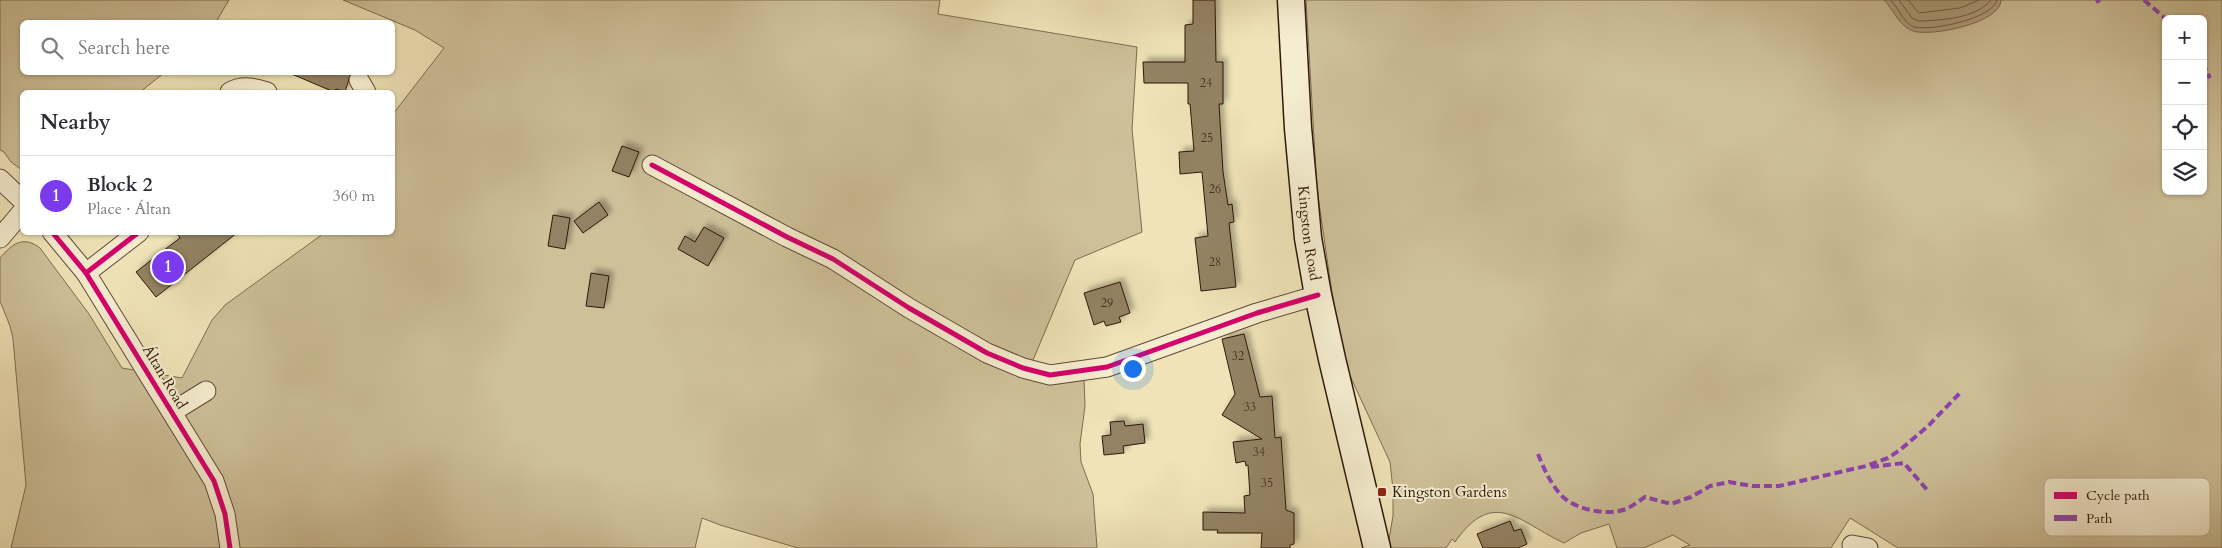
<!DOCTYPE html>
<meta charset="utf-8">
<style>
body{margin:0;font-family:Cardo,serif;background:#f2f2f3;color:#2b2b33}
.controls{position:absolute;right:15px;top:15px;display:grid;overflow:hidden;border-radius:8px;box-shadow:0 1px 4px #0004}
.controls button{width:45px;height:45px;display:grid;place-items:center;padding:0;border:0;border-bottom:1px solid #e1e1e2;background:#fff;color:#2b2b33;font:25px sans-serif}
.you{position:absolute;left:1132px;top:368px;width:18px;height:18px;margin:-12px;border:4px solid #fff;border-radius:50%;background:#1a73e8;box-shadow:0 0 0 8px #1a73e833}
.badge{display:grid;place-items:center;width:32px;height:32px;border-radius:50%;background:#7c3aed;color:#fff;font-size:16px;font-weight:700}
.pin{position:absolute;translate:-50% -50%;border:2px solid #fff;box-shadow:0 1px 5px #0006}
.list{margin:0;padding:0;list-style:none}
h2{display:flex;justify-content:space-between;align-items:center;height:65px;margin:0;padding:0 20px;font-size:21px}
h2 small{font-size:16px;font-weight:400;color:#7c7c81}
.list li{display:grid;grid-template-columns:32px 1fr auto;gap:15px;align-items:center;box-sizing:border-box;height:80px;padding:0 20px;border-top:1px solid #e1e1e2}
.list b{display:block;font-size:19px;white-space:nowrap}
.list p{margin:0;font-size:16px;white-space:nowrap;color:#7c7c81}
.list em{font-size:16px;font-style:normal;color:#7c7c81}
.icon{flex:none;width:28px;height:28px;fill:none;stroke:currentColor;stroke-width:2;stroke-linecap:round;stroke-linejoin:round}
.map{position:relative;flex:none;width:2222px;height:548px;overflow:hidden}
.search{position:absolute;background:#fff;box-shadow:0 1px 4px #0004;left:20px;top:20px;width:375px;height:55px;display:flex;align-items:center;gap:12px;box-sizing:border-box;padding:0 18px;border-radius:8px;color:#7c7c81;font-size:19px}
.panel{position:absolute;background:#fff;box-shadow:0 1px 4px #0004;left:20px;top:90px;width:375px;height:145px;border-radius:8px}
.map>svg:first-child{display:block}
</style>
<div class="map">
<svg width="2222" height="548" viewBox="0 0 2222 548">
<defs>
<filter id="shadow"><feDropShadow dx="4.5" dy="-4.5" stdDeviation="2.5" flood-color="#0004"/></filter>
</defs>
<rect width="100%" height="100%" fill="#efe3b7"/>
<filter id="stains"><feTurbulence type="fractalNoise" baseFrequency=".004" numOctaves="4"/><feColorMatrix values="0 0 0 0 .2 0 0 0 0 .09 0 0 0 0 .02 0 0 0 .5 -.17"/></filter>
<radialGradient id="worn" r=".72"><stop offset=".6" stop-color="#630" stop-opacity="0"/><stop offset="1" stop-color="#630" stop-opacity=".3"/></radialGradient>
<g fill="#cec099" stroke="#7e6c51" fill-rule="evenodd">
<path d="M0,0H229L216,22H22V72L164,73L140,92H22V170L11,162L4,152L0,150Z"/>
<path d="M343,0H940L938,14L1137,47L1132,129L1142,232L1075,260L1033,360L1052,371L1084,379L1085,406L1080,444L1081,462L1093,494L1097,548H798L720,525L702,518L695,548H11L26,485L13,339L10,326L0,301V258C12,244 23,235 40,248L89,314L122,368L182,378L212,320L225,305L320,236L322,233L392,232L393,114L444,48L415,30Z"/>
<path d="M1306,0H2222V548H1898L1850,518L1831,548H1681L1690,545L1673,535L1644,548H1617L1609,524L1581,533L1564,543C1520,523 1494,486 1455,542L1452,539L1446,548H1391L1389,539L1393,516V490L1390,462L1345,365L1331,286L1317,189ZM2166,19H2203V191H2166Z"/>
</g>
<path fill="#ae9e7c" stroke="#7b684e" d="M1884,0H2001C2001,23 1931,37 1913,31C1900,27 1893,9 1884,0Z"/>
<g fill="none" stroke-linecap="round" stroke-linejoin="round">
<g stroke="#6e5b42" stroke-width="1">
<path d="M1891,0C1898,8 1904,23 1914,27C1931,31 1993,19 1997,0"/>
<path d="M1899,0L1912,18L1919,21C1941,20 1976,19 1991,0"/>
<path d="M1908,0L1919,13L1960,8L1979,0"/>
</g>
</g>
<g fill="#938263" stroke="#2f1809" filter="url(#shadow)">
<path d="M1193,0H1215L1216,62H1223V104H1219L1223,172L1228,205L1232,204L1234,222L1229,223L1236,287L1201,291L1195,238L1208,236L1202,172L1180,174L1179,152L1194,151L1190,104H1188V83H1144L1143,62H1185V25L1193,24Z"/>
<path d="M287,72H351L345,92L336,89L334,92Z"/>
<path d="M622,146L639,152L629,177L612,171Z"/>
<path d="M599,202L608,215L583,233L574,221Z"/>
<path d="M553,215L570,218L565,249L548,246Z"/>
<path d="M704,227L724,238L708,266L678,249L685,236L695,242Z"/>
<path d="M176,232H238L156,297L136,272L180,238Z"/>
<path d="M591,273L609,276L604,308L586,306Z"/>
<path d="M1120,282L1130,313L1119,317L1121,322L1106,326L1104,321L1094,325L1084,293Z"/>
<path d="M1244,334L1260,397L1272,396L1275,438L1281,437L1286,510L1294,513V544L1290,545V548H1261L1262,533H1217L1218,530H1203V512L1245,513L1244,496L1250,495L1248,465L1246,466L1245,461L1236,463L1233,442L1262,439L1222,415L1235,394L1222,339Z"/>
<path d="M1124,421L1125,426L1143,424L1145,443L1123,446L1124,453L1104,455L1102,436L1111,435L1110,422Z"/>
<path d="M1510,521L1514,531L1521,529L1527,544L1518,548H1483L1477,534Z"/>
</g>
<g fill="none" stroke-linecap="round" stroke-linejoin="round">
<defs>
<g id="street">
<path d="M359,80L366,92"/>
<path d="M230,92C242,85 255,88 267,92"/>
<path d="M652,165L787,237L833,259L909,308L987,353L1023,368L1050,375L1107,367L1257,313L1318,295"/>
<path d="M0,179L22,200"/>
<path d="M52,232L86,273L214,481L225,514L230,548"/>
<path d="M0,238L22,212"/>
<path d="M86,273L139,232"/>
<path d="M172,412L206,391"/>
<path d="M1852,545L1868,548"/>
</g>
<g id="secondary">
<path id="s1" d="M1291,0L1298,128L1308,238L1318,295L1332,359L1377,548"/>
</g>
</defs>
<use href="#street" stroke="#5f4b34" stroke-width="21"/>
<use href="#secondary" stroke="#2f1809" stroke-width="29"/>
<use href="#street" stroke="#f5edd0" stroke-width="19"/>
<use href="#secondary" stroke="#f5edd0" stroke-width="26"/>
<g stroke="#8e44ad" stroke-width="4" stroke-dasharray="8 4" stroke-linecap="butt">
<path d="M2144,0L2166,19"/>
<path d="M2096,2L2100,0"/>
<path d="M2203,63L2210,78"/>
<path d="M1538,454C1544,469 1551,485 1563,497C1577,510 1608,516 1626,509C1633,506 1639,501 1645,497L1671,504L1691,497L1710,486L1729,482L1752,486H1779L1866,466L1888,458L1900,450L1927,427L1960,393"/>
<path d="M1871,467L1904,463L1928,491"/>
</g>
<defs>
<g id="cycleway">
<path d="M652,165L787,237L833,259L909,308L987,353L1023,368L1050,375L1107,367L1257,313L1318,295"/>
<path d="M52,232L86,273L214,481L225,514L230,548"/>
<path d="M86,273L139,232"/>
</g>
</defs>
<use href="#cycleway" stroke="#f5edd0" stroke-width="8"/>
<use href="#cycleway" stroke="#d6006c" stroke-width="5"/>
</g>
<rect fill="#8f2418" stroke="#f5edd0" stroke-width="2" x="1377" y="487" width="10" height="10" rx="2.5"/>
<g text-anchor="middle" stroke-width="4" stroke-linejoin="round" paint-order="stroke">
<g font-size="12" fill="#483220">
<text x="1206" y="87">24</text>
<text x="1207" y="142">25</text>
<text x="1215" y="193">26</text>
<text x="1215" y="266">28</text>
<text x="1107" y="307">29</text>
<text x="1238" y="360">32</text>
<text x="1250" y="411">33</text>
<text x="1259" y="456">34</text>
<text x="1267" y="487">35</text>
</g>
<g font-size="15" fill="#2f1809" stroke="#f5edd0">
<text dy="5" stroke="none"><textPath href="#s1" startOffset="234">Kingston Road</textPath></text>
<text transform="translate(165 377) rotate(59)" y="5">Áltan Road</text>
</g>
<g font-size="15" fill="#2f1809" stroke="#f5edd0" text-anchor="start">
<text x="1392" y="497">Kingston Gardens</text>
</g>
</g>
<rect x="2044" y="478" width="166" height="58" rx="8" fill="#f5edd0" stroke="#baad94" stroke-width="1"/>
<rect x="2054" y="492" width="23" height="7" fill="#d6006c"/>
<rect x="2054" y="515" width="23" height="6" fill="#8e44ad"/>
<g font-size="14" fill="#2f1809">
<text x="2086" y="500">Cycle path</text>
<text x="2086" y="523">Path</text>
</g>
<rect width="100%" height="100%" filter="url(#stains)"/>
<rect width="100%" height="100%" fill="url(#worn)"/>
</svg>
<div class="controls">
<button>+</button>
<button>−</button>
<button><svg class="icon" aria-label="locate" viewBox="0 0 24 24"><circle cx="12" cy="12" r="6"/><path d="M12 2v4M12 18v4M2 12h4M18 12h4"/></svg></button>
<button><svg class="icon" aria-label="layers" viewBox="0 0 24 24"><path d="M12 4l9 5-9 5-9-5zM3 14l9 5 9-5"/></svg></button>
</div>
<div class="you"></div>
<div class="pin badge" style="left:168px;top:267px">1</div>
<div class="search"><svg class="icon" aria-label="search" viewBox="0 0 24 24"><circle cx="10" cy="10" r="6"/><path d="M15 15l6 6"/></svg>Search here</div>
<section class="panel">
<h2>Nearby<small></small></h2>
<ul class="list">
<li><span class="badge">1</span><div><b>Block 2</b><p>Place · Áltan</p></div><em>360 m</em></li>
</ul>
</section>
</div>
